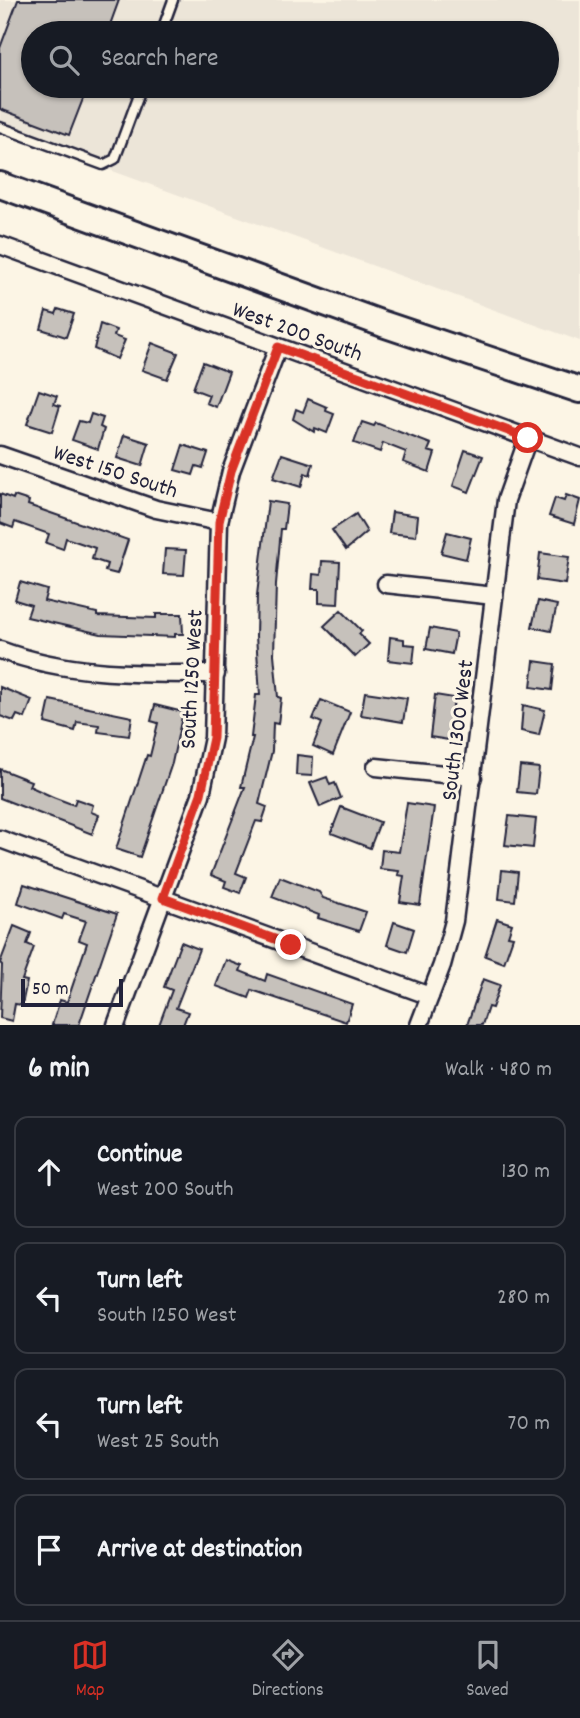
<!DOCTYPE html>
<meta charset="utf-8">
<style>
body{margin:0;font-family:Dekko,sans-serif;background:#20242c;color:#f1f3f6}
.scale{position:absolute;left:21px;bottom:18px;width:102px;box-sizing:border-box;padding-left:7px;border:4px solid #22223b;border-top:0;font-size:19px;line-height:24px;white-space:nowrap;color:#22223b;-webkit-text-stroke:5px #fcf5e5;paint-order:stroke}
.stop{position:absolute;width:21px;height:21px;margin:-16px;border:5px solid #d93025;border-radius:50%;background:#fff}
.stop.end{background:#d93025;border-color:#fff;box-shadow:0 2px 7px #0008}
.list{margin:0;padding:0;list-style:none}
h2{display:flex;justify-content:space-between;align-items:center;height:91px;margin:0;padding:0 28px;font-size:30px}
h2 small{font-size:23px;font-weight:400;color:#9ea1a6}
.list li{display:grid;grid-template-columns:46px 1fr auto;gap:21px;align-items:center;box-sizing:border-box;height:112px;margin:0 14px 14px;padding:0 14px;border:2px solid #363941;border-radius:14px}
.list b{display:block;font-size:26px;white-space:nowrap}
.list p{margin:0;font-size:23px;white-space:nowrap;color:#9ea1a6}
.list em{font-size:23px;font-style:normal;color:#9ea1a6}
.icon{flex:none;width:38px;height:38px;fill:none;stroke:currentColor;stroke-width:2;stroke-linecap:round;stroke-linejoin:round}
.map{position:relative;flex:none;width:580px;height:1025px;overflow:hidden}
.search{position:absolute;background:#171b24;box-shadow:0 2px 5px #0004;left:21px;right:21px;top:21px;height:77px;display:flex;align-items:center;gap:18px;box-sizing:border-box;padding:0 24px;border-radius:38px;color:#9ea1a6;font-size:26px}
.sheet{height:595px;background:#171b24}
nav{display:flex;justify-content:space-around;align-items:center;box-sizing:border-box;height:98px;border-top:2px solid #363941;background:#171b24;font-size:19px;color:#9ea1a6}
nav a{display:grid;justify-items:center;gap:4px}
nav .on{color:#d93025}
.map>svg:first-child{display:block}
</style>
<div class="map">
<svg width="580" height="1025" viewBox="0 0 580 1025">
<rect width="100%" height="100%" fill="#fcf5e5"/>
<filter id="ink" filterUnits="userSpaceOnUse"><feTurbulence type="fractalNoise" baseFrequency=".0143" numOctaves="2"/><feDisplacementMap in="SourceGraphic" scale="14" xChannelSelector="R" yChannelSelector="G"/><feConvolveMatrix kernelMatrix="1 2 1 2 8 2 1 2 1" color-interpolation-filters="sRGB"/></filter>
<g filter="url(#ink)">
<path fill="#ece5d8" fill-rule="evenodd" d="M0,0H580V341L0,130ZM33,33H547V86H33Z"/>
<g fill="#c6c1bb" stroke="#22223b" stroke-width="2">
<path d="M18,0H119L107,33H33V86H88L69,135L0,109V48Z"/>
<path d="M58,309L74,314L66,337L41,329L46,311L56,314Z"/>
<path d="M100,324L116,330L114,336L125,340L117,359L94,349Z"/>
<path d="M152,343L178,353L167,379L142,370Z"/>
<path d="M203,362L229,372L216,407L206,403L209,395L193,389Z"/>
<path d="M39,390L57,396L54,404L60,406L52,432L27,424Z"/>
<path d="M308,399L327,407L326,411L334,414L327,433L315,428L314,432L293,419L296,409L303,412Z"/>
<path d="M91,414L103,418L100,427L104,429L98,449L72,440L79,421L88,423Z"/>
<path d="M362,422L374,426L376,423L431,444L428,451L435,453L429,472L403,462L406,452L383,443L380,452L354,443Z"/>
<path d="M124,435L149,443L142,466L117,458Z"/>
<path d="M183,445L208,453L203,468L196,466L193,475L175,470Z"/>
<path d="M465,450L483,456L469,492L453,486Z"/>
<path d="M282,454L313,464L310,475L305,473L301,487L273,478Z"/>
<path d="M0,494L13,499L14,496L29,501L28,505L128,540L117,574L105,571L107,564L92,559L95,548L66,538L63,549L46,543L49,534L15,522L13,528L0,523Z"/>
<path d="M566,495L580,500L574,524L549,516L555,498L564,501Z"/>
<path d="M268,501L287,504L284,529H281L276,584L274,654L278,697L281,698L278,724L273,723L272,751L259,804L267,807L262,822L256,821L236,873L246,877L240,893L224,887L226,881L211,875L245,787H241L253,737H251L256,695H260L256,636L257,595Z"/>
<path d="M392,512L418,516L416,536L389,533Z"/>
<path d="M356,514L367,532L346,550L332,530Z"/>
<path d="M447,532L471,538L466,559L441,553Z"/>
<path d="M165,549L186,550L184,575L163,574Z"/>
<path d="M540,553L569,557L565,584L537,580Z"/>
<path d="M322,561L340,562L338,604L319,603V589H312L313,574L321,575Z"/>
<path d="M20,582L47,590L44,601L97,613V616L156,618V614H182L183,634H175V637L101,634L27,617L31,605L15,600Z"/>
<path d="M538,601L557,605L551,631L532,627Z"/>
<path d="M341,610L362,631L359,634L369,644L355,657L324,626Z"/>
<path d="M430,628L456,633L452,654L426,649Z"/>
<path d="M390,637L404,639V644L415,645L413,663L388,660Z"/>
<path d="M534,661L555,664L552,690L531,687Z"/>
<path d="M0,687L32,700L25,718L17,715L14,721L0,716Z"/>
<path d="M365,692L407,698L403,722L361,715Z"/>
<path d="M435,695L454,698L449,740L430,737Z"/>
<path d="M50,700L132,717L129,736L98,732L99,725L77,722L75,731L45,723Z"/>
<path d="M321,700L350,712L333,755L313,746L322,723L313,719Z"/>
<path d="M155,705L183,712L172,763L140,857L116,849L147,755L150,756L158,723L151,721Z"/>
<path d="M523,705L545,710L539,735L521,731Z"/>
<path d="M297,755L313,757L312,776L296,775Z"/>
<path d="M520,766L539,768L536,794L517,792Z"/>
<path d="M0,769L31,781L29,786L53,797L74,805L76,799L93,805L91,812L99,815L92,834L0,798Z"/>
<path d="M327,777L330,785L335,783L341,798L320,807L310,783Z"/>
<path d="M407,803L434,807L420,905L400,902L404,876L398,875L399,871L380,869L382,850L399,852Z"/>
<path d="M341,807L380,822L370,848L331,833Z"/>
<path d="M509,816L536,819L533,848L505,845Z"/>
<path d="M502,870L518,872L515,901L499,899Z"/>
<path d="M280,877L319,892L323,898L366,912L359,931L318,918L319,915L272,897Z"/>
<path d="M24,884L117,914L79,1025H52L60,1000L67,1002L87,943L79,940L86,921L64,914L62,919L18,903Z"/>
<path d="M497,919L512,924L508,936L513,937L504,963L485,956Z"/>
<path d="M394,922L414,929L407,952L387,945Z"/>
<path d="M14,926L31,933L27,944L34,947L22,980L27,981L22,1005L15,1004L12,1021L0,1018L2,965L0,963Z"/>
<path d="M181,942L199,949L176,1008L188,1012L183,1025H159L172,990L164,987Z"/>
<path d="M226,960L242,966L240,971L265,981L267,974L352,1004L346,1022L252,990L249,998L216,986Z"/>
<path d="M483,979L500,985L492,1008L488,1007L482,1025H467Z"/>
</g>
<g fill="none" stroke-linecap="round" stroke-linejoin="round">
<defs>
<g id="lane">
<path d="M161,33L173,0"/>
<path d="M0,127L103,165L115,159L142,86"/>
</g>
<g id="street">
<path d="M0,245L580,457"/>
<path d="M0,455L156,509L219,522"/>
<path d="M386,584L494,596"/>
<path d="M0,650C70,676 142,674 216,674"/>
<path d="M376,767L473,777"/>
<path d="M0,839L430,996"/>
<path d="M116,1025L201,795L213,738L219,522L231,471L278,347"/>
<path d="M419,1025L442,965L454,921L506,500L528,438"/>
</g>
<path id="primary" d="M0,185L383,324L580,390"/>
</defs>
<use href="#lane" stroke="#22223b" stroke-width="13"/>
<use href="#street" stroke="#22223b" stroke-width="21"/>
<use href="#primary" stroke="#22223b" stroke-width="30"/>
<use href="#lane" stroke="#fcf5e5" stroke-width="8"/>
<use href="#street" stroke="#fcf5e5" stroke-width="16"/>
<use href="#primary" stroke="#fcf5e5" stroke-width="24"/>
</g>
</g>
<g fill="none" stroke-linecap="round" stroke-linejoin="round" filter="url(#ink)">
<path stroke="#d93025" stroke-width="9" d="M291,945L163,898L201,794L213,738L219,522L231,471L278,347L528,438"/>
</g>
<g text-anchor="middle" stroke-width="6" stroke-linejoin="round" paint-order="stroke">
<g font-size="23" fill="#22223b" stroke="#fcf5e5">
<text transform="translate(298 330) rotate(20)" y="8">West 200 South</text>
<text transform="translate(116 470) rotate(18)" y="8">West 150 South</text>
<text transform="translate(190 679) rotate(-87)" y="8">South 1250 West</text>
<text transform="translate(456 730) rotate(-83)" y="8">South 1300 West</text>
</g>
</g>
</svg>
<div class="scale">50 m</div>
<div class="stop" style="left:528px;top:438px"></div>
<div class="stop end" style="left:291px;top:945px"></div>
<div class="search"><svg class="icon" aria-label="search" viewBox="0 0 24 24"><circle cx="10" cy="10" r="6"/><path d="M15 15l6 6"/></svg>Search here</div>
</div>
<section class="sheet">
<h2>6 min<small>Walk · 480 m</small></h2>
<ul class="list">
<li><svg class="icon" aria-label="ahead" viewBox="0 0 24 24"><path d="M12 20V5M6 11l6-6 6 6"/></svg><div><b>Continue</b><p>West 200 South</p></div><em>130 m</em></li>
<li><svg class="icon" aria-label="left" viewBox="0 0 24 24"><path d="M17 20v-9H6M10 6l-5 5 5 5"/></svg><div><b>Turn left</b><p>South 1250 West</p></div><em>280 m</em></li>
<li><svg class="icon" aria-label="left" viewBox="0 0 24 24"><path d="M17 20v-9H6M10 6l-5 5 5 5"/></svg><div><b>Turn left</b><p>West 25 South</p></div><em>70 m</em></li>
<li><svg class="icon" aria-label="arrive" viewBox="0 0 24 24"><path d="M6 21V4h12l-3 4 3 4H6"/></svg><div><b>Arrive at destination</b></div></li>
</ul>
</section>
<nav>
<a class="on"><svg class="icon" aria-label="map" viewBox="0 0 24 24"><path d="M3 6l6-2 6 2 6-2v14l-6 2-6-2-6 2zM9 4v14M15 6v14"/></svg>Map</a>
<a><svg class="icon" aria-label="directions" viewBox="0 0 24 24"><path d="M12 3l9 9-9 9-9-9zM9 14v-3h6M13 9l2 2-2 2"/></svg>Directions</a>
<a><svg class="icon" aria-label="saved" viewBox="0 0 24 24"><path d="M7 4h10v16l-5-4-5 4z"/></svg>Saved</a>
</nav>
